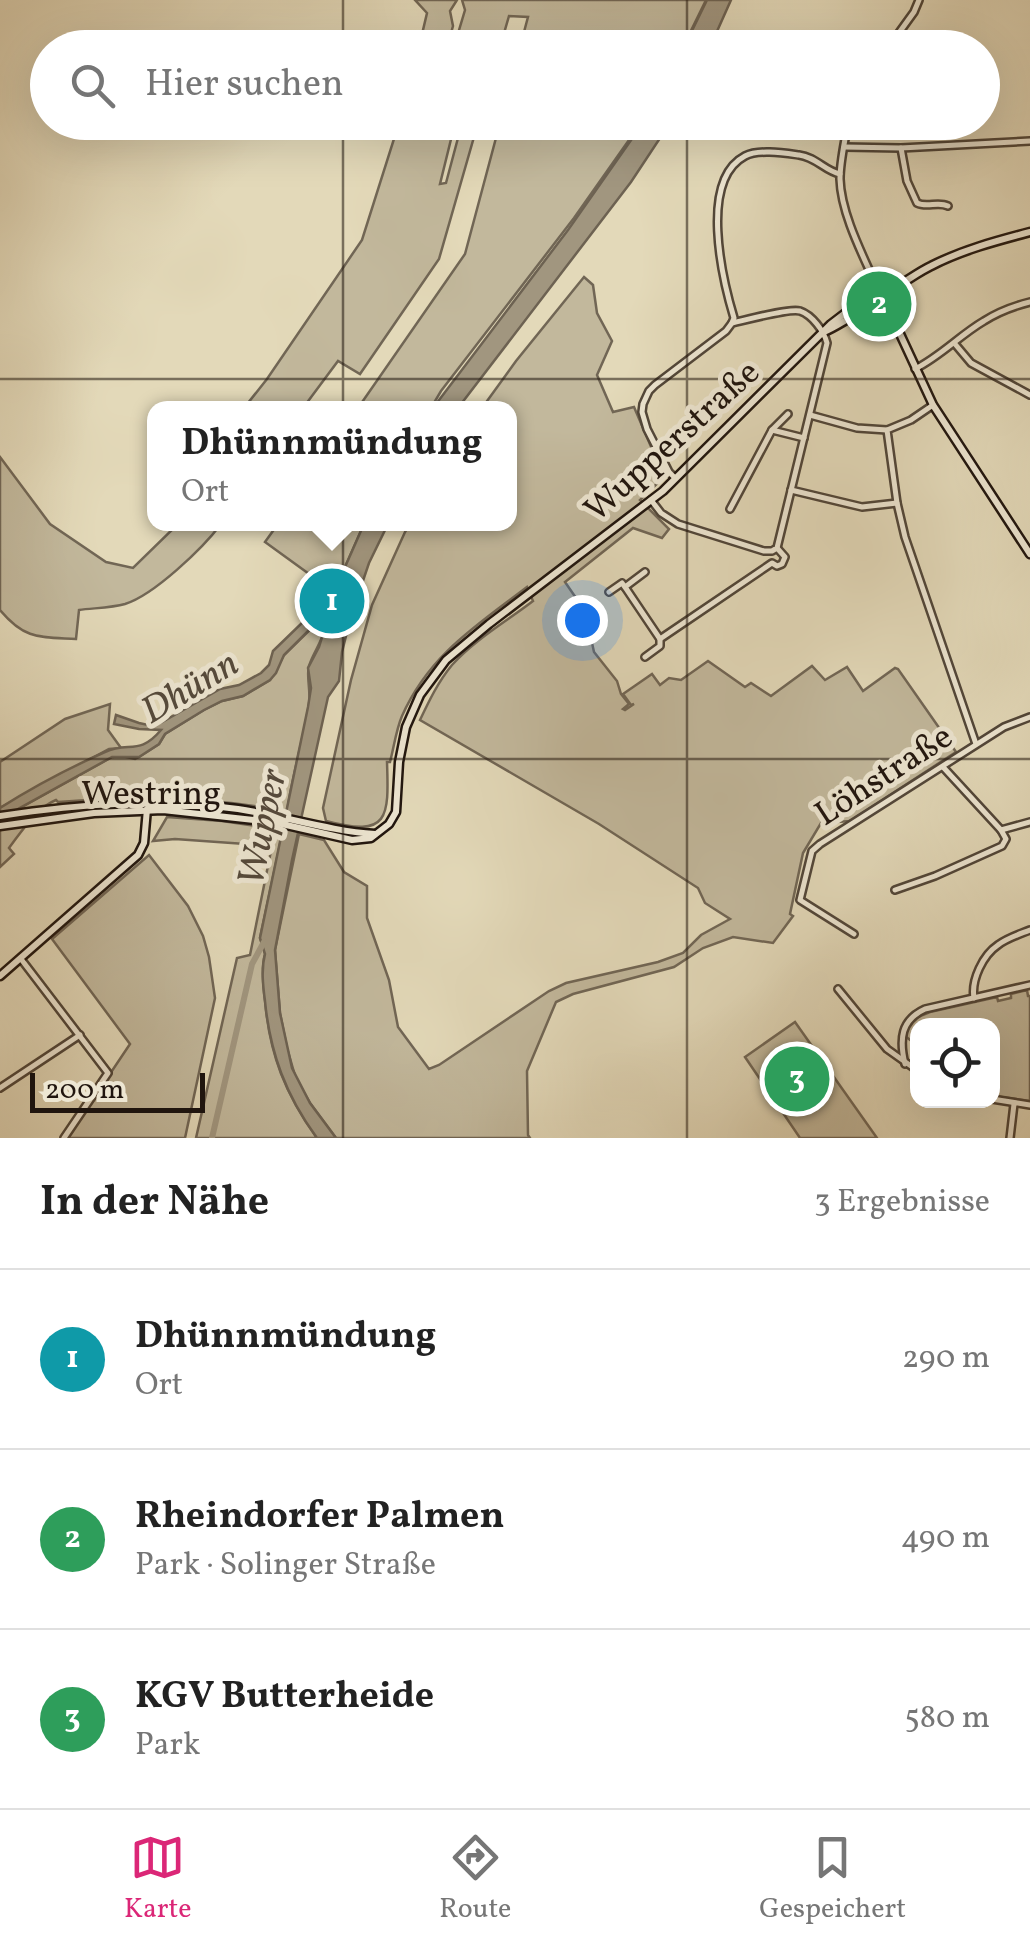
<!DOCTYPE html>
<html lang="de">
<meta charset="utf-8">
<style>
body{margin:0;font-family:Vollkorn,serif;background:#f2f2f2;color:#222}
.controls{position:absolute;right:30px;bottom:30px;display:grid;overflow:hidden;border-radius:20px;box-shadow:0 10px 40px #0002}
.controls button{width:90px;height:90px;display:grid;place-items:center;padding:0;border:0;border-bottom:2px solid #e0e0e0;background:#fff;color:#222;font:50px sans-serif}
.scale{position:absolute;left:30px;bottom:25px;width:175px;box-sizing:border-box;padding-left:10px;border:5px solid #20150e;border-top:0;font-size:28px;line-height:35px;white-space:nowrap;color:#20150e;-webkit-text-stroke:8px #ede6d2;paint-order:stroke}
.you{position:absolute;left:582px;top:620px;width:35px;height:35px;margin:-25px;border:8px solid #fff;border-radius:50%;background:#1a73e8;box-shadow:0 0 0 15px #1a73e833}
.badge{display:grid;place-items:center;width:65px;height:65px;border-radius:50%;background:#db2777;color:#fff;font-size:32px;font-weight:700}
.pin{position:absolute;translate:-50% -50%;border:5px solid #fff;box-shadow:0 2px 10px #0006}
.popup{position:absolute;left:147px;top:401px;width:370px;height:130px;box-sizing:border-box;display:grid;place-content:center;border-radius:20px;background:#fff;filter:drop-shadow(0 2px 8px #0005);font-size:32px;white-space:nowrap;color:#767676}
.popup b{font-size:38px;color:#222}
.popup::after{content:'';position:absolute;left:50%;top:100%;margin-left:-20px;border:20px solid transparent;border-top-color:#fff}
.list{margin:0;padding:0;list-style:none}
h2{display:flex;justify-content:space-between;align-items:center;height:130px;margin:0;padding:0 40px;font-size:42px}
h2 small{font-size:32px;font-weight:400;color:#767676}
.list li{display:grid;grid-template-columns:65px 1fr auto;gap:30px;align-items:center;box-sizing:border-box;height:180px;padding:0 40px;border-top:2px solid #e0e0e0}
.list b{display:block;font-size:38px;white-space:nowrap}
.list p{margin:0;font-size:32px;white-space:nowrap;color:#767676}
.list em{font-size:32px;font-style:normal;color:#767676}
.icon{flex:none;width:55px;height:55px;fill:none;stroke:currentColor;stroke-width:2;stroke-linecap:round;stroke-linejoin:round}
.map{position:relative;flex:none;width:1030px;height:1138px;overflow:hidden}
.search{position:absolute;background:#fff;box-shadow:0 10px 40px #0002;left:30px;right:30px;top:30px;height:110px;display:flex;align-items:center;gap:25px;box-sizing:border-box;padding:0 35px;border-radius:55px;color:#767676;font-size:38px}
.sheet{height:670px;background:#fff}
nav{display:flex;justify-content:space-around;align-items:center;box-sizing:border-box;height:140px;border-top:2px solid #e0e0e0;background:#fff;font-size:28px;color:#767676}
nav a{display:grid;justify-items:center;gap:5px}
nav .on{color:#db2777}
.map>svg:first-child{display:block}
</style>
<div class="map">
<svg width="1030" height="1138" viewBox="0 0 1030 1138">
<rect width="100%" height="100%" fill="#e3d9b9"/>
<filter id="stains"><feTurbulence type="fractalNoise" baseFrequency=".002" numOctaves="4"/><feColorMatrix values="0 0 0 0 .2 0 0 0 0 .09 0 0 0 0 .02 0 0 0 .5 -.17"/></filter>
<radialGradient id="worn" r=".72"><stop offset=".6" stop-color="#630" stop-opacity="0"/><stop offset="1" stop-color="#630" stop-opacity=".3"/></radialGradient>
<g fill="#c2b89c" stroke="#716655" stroke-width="2.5">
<path d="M415,0H457L450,11L453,26L447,47H419L427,13Z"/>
<path d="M462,0H706L683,47H520L528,17L509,16L500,47H454L465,10Z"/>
<path d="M399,123H455L440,184L446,183L462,123H478L439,259L360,374L338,361L303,408H244L267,379L362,240Z"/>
<path d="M500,123H641L574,218L441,391L431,408H358L465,254Z"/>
<path d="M584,277L593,285L597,313L612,341L597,375L613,412L634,407L664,477L640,500L669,529L662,538L633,528L565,582L585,611L594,652L617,681L621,694L629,704L623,709L625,710L634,704L631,705L623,694L652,674L660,685L669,678L681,680L708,661L745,687L751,683L771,696L812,666L825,680L847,667L863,691L895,668L898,669L956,752L850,821L837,822L824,818L803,853L790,914L793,916L773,943L733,937L703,948L674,967L573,994L556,1002L527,1071L528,1135L530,1138H336L310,1103L296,1079L287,1048L280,1013L275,950L299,834L324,840L344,872L367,886V918L389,980L398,1027L429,1069L439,1065L549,991L566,983L658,962L683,953L701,935L730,919L705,903L698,888L599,824L420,720C429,701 438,682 452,665C474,640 507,621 533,601L527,587C476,626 429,655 402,716C396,730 394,747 390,762H387C389,818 389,838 326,821L323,808L351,680L372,605L405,532L410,524H510V408H482L516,361Z"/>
<path d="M0,457L50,524L106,562L133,568L176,526V524H221C203,548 154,595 125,604C111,608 93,608 79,610L76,639C40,637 25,640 0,610Z"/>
<path d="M278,524H364L334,592L265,542Z"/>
<path d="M325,615C330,632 314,649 309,666C306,675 311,691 309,704C303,741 292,776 287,812C213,796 134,796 58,802L56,800C36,808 22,831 9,848L14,854L0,867V819L112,757L122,756L135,759L139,757L159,744L165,734L204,710L222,701L243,696L270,680L284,655Z"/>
<path d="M110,704L108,730L121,748L109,749L0,808V762L65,719Z"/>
<path d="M167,817L222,821L283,830L260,938L265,954C261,968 263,986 265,1001C270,1056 285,1093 317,1138H196L237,958L250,955L272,846L175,839L153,841Z"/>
<path d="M149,855L188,906L203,936L209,957L215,998L185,1138H67L130,1044L52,939Z"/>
<path d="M1027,990L1028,996H1030V1101L994,1096L995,1092L992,1091V1026H918L917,1045L905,1036L911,1022L918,1017L930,1012L997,997L998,1001L1011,998V994Z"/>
<path d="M795,1022L877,1138H800L745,1057Z"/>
</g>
<g fill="#a1967f" stroke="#6d6252" stroke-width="2.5">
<path d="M707,0H731L710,47H684Z"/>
<path d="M643,123H670L631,182L458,408H433L568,230Z"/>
<path d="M364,524H388L369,563L351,616L342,652L339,681L328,697L292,860L275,950L280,1013L292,1068L310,1103L336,1138H317C286,1096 270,1053 265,1001C263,986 261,969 265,954L260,938L308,707L311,688L308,668L319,647L327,621L326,616H323L284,655L276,673L270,680L243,696L222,701L204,710L165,734L159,744L139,757H112L0,819V808C33,787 69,768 105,752C129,741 139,756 161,730L139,729L114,724L116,715L139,723L148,725L162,722L220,689L239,685L261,673L269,665L273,651L334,592Z"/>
</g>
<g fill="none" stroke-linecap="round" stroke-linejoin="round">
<path stroke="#a1967f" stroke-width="6" d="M212,1138L252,964L264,942"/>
<defs>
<g id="street">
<path d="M888,48L914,12L919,0"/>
<path d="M848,122C845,141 840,161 840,179C841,216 866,261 880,294"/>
<path d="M844,147L901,148L1030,141"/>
<path d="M901,148L907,181L917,203C927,208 938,201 948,206"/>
<path d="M732,323L734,318C722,278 699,180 745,156C758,149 784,153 799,155C816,157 825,171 840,174"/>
<path d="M955,344L971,363L1030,395"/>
<path d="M915,369C941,356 960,335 984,321C998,312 1014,306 1030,302"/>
<path d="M933,405L911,420L887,430L897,503L905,537L976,744"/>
<path d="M810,415L857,428L887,430"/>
<path d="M772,430L788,414"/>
<path d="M791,490L862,507L897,503"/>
<path d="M651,500L661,513L678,524L764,551H772L777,548L827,343C824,331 812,315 800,311C789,308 746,320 732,323L726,331L655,385L649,391L643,404L642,412L647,429L669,472L675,478"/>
<path d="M730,509L772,430L804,438"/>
<path d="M645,572L625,587L660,639L772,563L777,566L782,564L785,557L777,548"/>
<path d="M609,592L622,583L625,587"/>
<path d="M645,657L660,646V639"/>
<path d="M943,767L1001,830"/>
<path d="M895,890L935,876L1002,846L1006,839L1001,830L1030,822"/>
<path d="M854,934L800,900L812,851L820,844L1004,727L1030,717"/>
<path d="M21,959L108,1073L64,1138"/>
<path d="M838,989L887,1049L918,1071"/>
<path d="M974,998C971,980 983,955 998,945C1007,938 1020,934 1030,930"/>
<path d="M905,1064C899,1039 901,1020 925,1009L1030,985"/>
<path d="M0,1088L80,1035"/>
<path d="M992,1099L1030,1105"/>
<path d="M1010,1138L1014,1104"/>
</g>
<g id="secondary">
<path d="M883,294L888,299L894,321L933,405L1030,554"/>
<path d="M869,304L874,295C894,292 912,275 931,266C962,250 996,241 1030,232"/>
<path d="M824,332C852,320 863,300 893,321"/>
<path d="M0,816C80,804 158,798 238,809C284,816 329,831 375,834"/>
<path d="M0,826L94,813L163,810L273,822L352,840L371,838L389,824L396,812L399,762L406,727L420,695L446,660L489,624L663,491L831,324L848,311L869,304"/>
<path d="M0,976L138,855L144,843L147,809"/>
</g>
</defs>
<use href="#street" stroke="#514639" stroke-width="10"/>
<use href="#secondary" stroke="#20150e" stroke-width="11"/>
<use href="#street" stroke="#ede6d2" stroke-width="5"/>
<use href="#secondary" stroke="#ede6d2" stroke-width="6"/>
</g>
<path fill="none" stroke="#20150e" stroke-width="2.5" stroke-opacity="0.55" d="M343,0V48M687,0V48M343,122V1138M687,122V1138M0,379H1030M0,759H1030"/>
<g text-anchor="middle" stroke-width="10" stroke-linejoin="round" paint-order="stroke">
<g font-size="35" fill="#20150e" stroke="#ede6d2">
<text transform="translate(671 440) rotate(-42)" y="12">Wupperstraße</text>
<text transform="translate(883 774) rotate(-33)" y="12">Löhstraße</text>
<text x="151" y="804">Westring</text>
</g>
<g font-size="38" font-style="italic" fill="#54493b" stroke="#ede6d2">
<text transform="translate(189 686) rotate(-31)" y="13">Dhünn</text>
<text transform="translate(261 827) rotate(-78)" y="13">Wupper</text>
</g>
</g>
<rect width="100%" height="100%" filter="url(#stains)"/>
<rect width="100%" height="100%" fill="url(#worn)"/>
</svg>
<div class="controls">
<button><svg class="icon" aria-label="locate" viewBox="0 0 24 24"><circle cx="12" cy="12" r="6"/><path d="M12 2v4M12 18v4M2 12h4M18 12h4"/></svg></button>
</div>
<div class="scale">200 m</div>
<div class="you"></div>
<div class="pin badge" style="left:332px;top:601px;background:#0f9aa8">1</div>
<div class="popup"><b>Dhünnmündung</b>Ort</div>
<div class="pin badge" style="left:879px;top:304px;background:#2e9e5b">2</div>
<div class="pin badge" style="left:797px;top:1079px;background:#2e9e5b">3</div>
<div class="search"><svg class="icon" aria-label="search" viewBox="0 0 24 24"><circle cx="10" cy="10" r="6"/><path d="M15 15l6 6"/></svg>Hier suchen</div>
</div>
<section class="sheet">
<h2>In der Nähe<small>3 Ergebnisse</small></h2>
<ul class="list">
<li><span class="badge" style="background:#0f9aa8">1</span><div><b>Dhünnmündung</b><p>Ort</p></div><em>290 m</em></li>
<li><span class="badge" style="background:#2e9e5b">2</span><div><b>Rheindorfer Palmen</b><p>Park · Solinger Straße</p></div><em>490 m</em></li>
<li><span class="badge" style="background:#2e9e5b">3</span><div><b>KGV Butterheide</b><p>Park</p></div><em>580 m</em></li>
</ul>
</section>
<nav>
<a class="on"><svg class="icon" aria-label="map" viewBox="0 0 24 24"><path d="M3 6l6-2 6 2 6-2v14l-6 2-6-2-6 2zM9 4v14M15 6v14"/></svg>Karte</a>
<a><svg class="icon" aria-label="directions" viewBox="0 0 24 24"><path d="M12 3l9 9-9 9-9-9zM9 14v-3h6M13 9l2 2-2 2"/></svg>Route</a>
<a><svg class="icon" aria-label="saved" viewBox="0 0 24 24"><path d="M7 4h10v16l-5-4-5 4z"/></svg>Gespeichert</a>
</nav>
